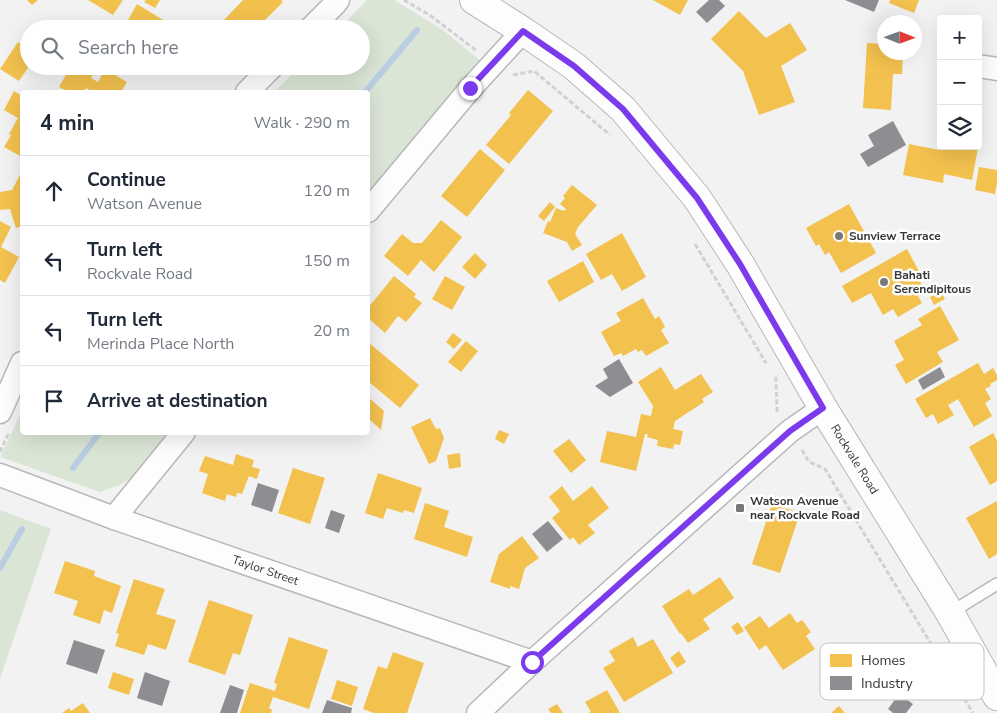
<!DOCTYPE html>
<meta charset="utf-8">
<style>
body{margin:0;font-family:"Nunito Sans",sans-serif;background:#f2f2f3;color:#1f2937}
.controls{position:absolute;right:15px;top:15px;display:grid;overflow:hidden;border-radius:5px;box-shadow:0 5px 20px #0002}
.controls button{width:45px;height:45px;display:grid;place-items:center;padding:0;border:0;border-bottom:1px solid #e0e1e3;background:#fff;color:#1f2937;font:25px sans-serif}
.compass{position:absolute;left:877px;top:15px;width:45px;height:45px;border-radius:50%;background:#fff;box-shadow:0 5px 20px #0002;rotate:91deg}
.stop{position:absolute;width:15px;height:15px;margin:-11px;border:4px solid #7c3aed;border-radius:50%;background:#fff}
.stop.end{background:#7c3aed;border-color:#fff;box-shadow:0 1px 5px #0008}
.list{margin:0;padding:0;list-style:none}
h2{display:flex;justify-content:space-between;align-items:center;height:65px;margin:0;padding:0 20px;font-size:21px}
h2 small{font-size:16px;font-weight:400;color:#747a83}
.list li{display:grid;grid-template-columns:32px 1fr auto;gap:15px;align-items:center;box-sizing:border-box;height:70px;padding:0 20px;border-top:1px solid #e0e1e3}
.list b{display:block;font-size:19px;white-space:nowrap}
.list p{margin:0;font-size:16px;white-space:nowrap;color:#747a83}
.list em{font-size:16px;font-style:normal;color:#747a83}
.icon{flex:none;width:28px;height:28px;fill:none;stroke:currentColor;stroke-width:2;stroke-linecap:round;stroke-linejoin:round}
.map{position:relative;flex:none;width:997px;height:713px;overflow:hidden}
.search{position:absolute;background:#fff;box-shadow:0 5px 20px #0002;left:20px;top:20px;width:350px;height:55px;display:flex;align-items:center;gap:12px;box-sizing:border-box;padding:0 18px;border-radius:28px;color:#747a83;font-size:19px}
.panel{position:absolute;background:#fff;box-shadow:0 5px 20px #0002;left:20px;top:90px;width:350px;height:345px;border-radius:5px}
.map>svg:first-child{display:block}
</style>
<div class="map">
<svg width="997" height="713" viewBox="0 0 997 713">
<rect width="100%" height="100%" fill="#f2f2f3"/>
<g fill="#dbe5d5">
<path d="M367,0H394L443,30L482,62L368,197V92H274L301,66H361V29H339Z"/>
<path d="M22,411V432L169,433L132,478L117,486L100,492L0,457Z"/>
<path d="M0,510L51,529L0,679Z"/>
</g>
<g fill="#f2c14e">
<path d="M27,0H38L32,5Z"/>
<path d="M88,0H123L113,15Z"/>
<path d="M146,0H160L155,8L144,2Z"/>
<path d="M243,0H281L283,2L261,24L263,26L260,29H232L223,21Z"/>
<path d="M653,0H688L680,15Z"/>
<path d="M890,0H919L914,13L889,3Z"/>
<path d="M137,4L173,26L171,29H123Z"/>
<path d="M739,11L766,38L790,23L807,50L781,66L795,102L759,115L743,71L711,39Z"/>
<path d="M18,42L29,49V66L19,81L0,69Z"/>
<path d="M867,43L884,44V52H903L902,74H893L891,110L863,108Z"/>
<path d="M71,66H98L91,78L98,82L105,69L127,82L121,92H93L86,88L83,92H69L59,87Z"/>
<path d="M528,90L553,111L509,164L486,145L511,115L509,113Z"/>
<path d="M14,91L22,96V157L4,147L11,135L9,134L18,118L4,110Z"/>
<path d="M909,144L939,150V146H968L978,148L972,180L944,174L943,183L903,175Z"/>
<path d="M480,149L505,170L467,217L441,196Z"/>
<path d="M979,167L997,170V183L995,194L975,190Z"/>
<path d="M22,171V226L16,228L10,209L0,210V192L12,190Z"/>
<path d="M572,185L597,205L578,227L575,234L582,245L572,251L567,242L543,233L548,221L550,222L556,208L564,211L566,209L560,204L565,198L563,196Z"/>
<path d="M550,202L555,207L544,221L538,216Z"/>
<path d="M849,204L876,253L841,273L829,252L825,255L819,244L816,246L806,228Z"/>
<path d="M441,220L462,237L434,272L421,260L408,276L384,256L402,234L413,243H422Z"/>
<path d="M0,221L11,227L1,247L19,257L5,283L0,280Z"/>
<path d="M622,233L646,277L622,291L612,274L601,280L586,254Z"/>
<path d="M907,249L922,277L919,279L925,291L918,296L922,303L898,317L893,309L883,315L871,293L852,303L842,286Z"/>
<path d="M475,253L487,265L475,279L462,267Z"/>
<path d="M583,261L594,282L559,302L547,281Z"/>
<path d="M394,276L416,294L414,297L422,303L406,322L398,316L385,333L368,318V308Z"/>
<path d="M445,276L465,287L452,310L432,299Z"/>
<path d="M940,291L945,299L934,305L930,297Z"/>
<path d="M643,298L655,319L659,316L665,327L661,330L669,343L646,356L642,350L638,352L636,349L623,356L621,353L614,356L601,332L621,321L616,313Z"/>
<path d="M940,306L959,340L937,352L943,362L906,384L895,365L904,360L894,341L922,325L918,319Z"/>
<path d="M453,333L462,340L454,349L446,342Z"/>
<path d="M466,341L478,351L461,372L448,362Z"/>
<path d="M368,342L419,385L400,408L368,381Z"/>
<path d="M978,363L984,374L993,368L997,375V380L990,384L991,386L985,389L991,399L985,403L992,416L974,427L958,399L948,405L954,415L938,424L933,414L926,418L915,399Z"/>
<path d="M661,367L675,390L701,374L713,392L702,399L704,402L675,421L673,429L683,431L680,445L674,444L673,449L657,446L658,440L647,437L648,434H645L636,471L600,462L607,431L636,437L641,414L651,416L653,406L638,382Z"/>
<path d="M368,397L384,411L381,430L368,418Z"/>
<path d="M430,418L436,429L440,428L444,438L436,461L429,464L411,427Z"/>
<path d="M499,430L509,434L504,444L495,439Z"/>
<path d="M993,433L997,441V481L990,485L969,447Z"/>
<path d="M569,439L586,460L571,473L553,451Z"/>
<path d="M460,453L461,467L449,469L447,455Z"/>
<path d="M236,454L254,460L252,467L260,469L257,479L249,476L242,494L237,493L236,497L227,494L225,501L202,493L208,474L199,471L205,456L233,465Z"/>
<path d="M293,468L325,478L310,524L278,513Z"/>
<path d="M378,473L422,488L414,513L404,510L403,513L387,508L383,519L365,513Z"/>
<path d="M562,486L573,501L592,486L609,508L588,525L595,533L579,545L573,537L570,540L552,518L560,511L549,497Z"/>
<path d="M997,501V554L989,559L966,518Z"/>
<path d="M425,503L449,511L444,527L473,537L467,557L414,539Z"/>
<path d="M772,504L800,513L780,573L752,564Z"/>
<path d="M522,536L539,558L525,568L519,589L510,586V589L490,582L499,554Z"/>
<path d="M65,561L95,571L94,576L121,586L112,613L104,610L100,624L73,615L78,601L54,593Z"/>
<path d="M720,577L734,598L703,619L710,629L688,643L681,633L680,634L662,606L689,589L693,595Z"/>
<path d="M134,579L165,589L156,614L176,620L166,650L148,644L144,655L115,646L119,634L116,633Z"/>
<path d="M209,600L253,615L240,655L233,653L225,675L188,662Z"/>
<path d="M790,613L797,623L802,620L811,632L806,636L815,649L783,670L766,645L759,650L744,627L760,616L769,628Z"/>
<path d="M738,622L744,631L737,635L731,627Z"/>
<path d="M289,637L328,650L309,709L273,697L269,708L272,710L271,713H240L250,683L275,691L277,684L274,683Z"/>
<path d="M633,637L638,647L653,639L673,673L624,702L603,668L615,661L609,651Z"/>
<path d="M679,651L686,662L677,668L670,658Z"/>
<path d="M393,652L424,663L407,713H374L363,709L378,666L387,669Z"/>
<path d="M113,672L134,679L129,695L108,688Z"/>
<path d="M337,680L358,687L352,706L331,699Z"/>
<path d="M607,690L620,713H588L591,712L585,702Z"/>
<path d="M83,703L90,713H62L69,708L71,711Z"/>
<path d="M557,704L563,713H551L548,709Z"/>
<path d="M839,706L845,713H831Z"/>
</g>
<g fill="#8d8d92">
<path d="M709,0H719L725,6L707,23L696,12Z"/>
<path d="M845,0H879L874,12Z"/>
<path d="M893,121L906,145L868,167L860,154L874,146L868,135Z"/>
<path d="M619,359L633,383L610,397L595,386L608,378L603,369Z"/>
<path d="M940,367L945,377L923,390L918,380Z"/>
<path d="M258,483L279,490L272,512L251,505Z"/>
<path d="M331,510L345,515L339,533L325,528Z"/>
<path d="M548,521L563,539L547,552L532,534Z"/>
<path d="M74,640L105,650L97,674L66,664Z"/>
<path d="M145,672L170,681L162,706L137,698Z"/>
<path d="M230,685L244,690L237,713H220Z"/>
<path d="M899,694L913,704L906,713H893L888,709Z"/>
<path d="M327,700L352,708L351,713H322Z"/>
</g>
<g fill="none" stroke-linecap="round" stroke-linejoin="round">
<g stroke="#b9cee2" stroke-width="6">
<path d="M365,92L417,30"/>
<path d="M73,468L100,432"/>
<path d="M0,568L22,529"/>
</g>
<defs>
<path id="service" d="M950,613L997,584"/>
<g id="minor">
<path d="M310,29L335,4L338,0"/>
<path d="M978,66L997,69"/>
<path d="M247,92L273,66"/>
<path d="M368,211L470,89L523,31"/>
<path d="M0,412L22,363"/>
<path id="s1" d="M0,475L114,518L532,662"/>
<path d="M114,518L184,432"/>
<path d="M478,713L532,662L790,431L823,408"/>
</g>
<g id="tertiary">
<path id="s2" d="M474,0L523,31L574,66L623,109L697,198L740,264L823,408L950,613L997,696"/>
</g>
</defs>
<use href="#service" stroke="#b8b8b9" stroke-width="14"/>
<use href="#minor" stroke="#b8b8b9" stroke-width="25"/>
<use href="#tertiary" stroke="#b8b8b9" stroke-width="30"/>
<g stroke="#d0d1d1" stroke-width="3" stroke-dasharray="5 2.5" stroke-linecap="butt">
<path d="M404,0L431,16L477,51"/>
<path d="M513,75L534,71L610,135"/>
<path d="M695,244L766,363"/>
<path d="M775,377L776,379L777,410L778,413"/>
<path d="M802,450L809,462L825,469L973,713"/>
<path d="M0,452L9,432"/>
</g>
<use href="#service" stroke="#fdfdfd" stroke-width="11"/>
<use href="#minor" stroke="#fdfdfd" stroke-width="22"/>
<use href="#tertiary" stroke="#fdfdfd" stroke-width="28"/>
</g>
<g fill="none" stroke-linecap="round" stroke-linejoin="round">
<path stroke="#7c3aed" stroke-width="6" d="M470,88L523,31L574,66L623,109L697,198L740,264L823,408L790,431L532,662"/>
</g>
<g fill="#787879" stroke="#fff" stroke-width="2">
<circle cx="839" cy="236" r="5"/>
<circle cx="884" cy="282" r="5"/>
<rect x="735" y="503" width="10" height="10" rx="2.5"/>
</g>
<g text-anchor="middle" stroke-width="5" stroke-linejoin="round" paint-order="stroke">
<g font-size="12" font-weight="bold" fill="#363737" stroke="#fff" text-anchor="start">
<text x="849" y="240">Sunview Terrace</text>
<text x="894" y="279">Bahati<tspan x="894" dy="14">Serendipitous</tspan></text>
<text x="750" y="505">Watson Avenue<tspan x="750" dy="14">near Rockvale Road</tspan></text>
</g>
<g font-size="12" fill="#363737" stroke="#fff">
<text dy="4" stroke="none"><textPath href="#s2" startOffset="606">Rockvale Road</textPath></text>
<text dy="4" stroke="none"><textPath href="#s1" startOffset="282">Taylor Street</textPath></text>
</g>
</g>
<rect x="820" y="643" width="164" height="57" rx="8" fill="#fff" stroke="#c3c3c3" stroke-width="1"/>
<rect x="830" y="654" width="22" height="13" fill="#f2c14e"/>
<rect x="830" y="676" width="22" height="14" fill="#8d8d92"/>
<g font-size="14" fill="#363737">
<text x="861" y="665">Homes</text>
<text x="861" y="688">Industry</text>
</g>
</svg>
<div class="controls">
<button>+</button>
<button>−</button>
<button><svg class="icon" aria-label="layers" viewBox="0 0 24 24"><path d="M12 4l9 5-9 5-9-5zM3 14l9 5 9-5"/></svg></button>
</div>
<svg class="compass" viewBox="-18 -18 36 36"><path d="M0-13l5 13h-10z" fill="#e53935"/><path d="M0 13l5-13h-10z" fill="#747a83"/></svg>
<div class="stop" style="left:532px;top:662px"></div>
<div class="stop end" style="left:470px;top:88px"></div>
<div class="search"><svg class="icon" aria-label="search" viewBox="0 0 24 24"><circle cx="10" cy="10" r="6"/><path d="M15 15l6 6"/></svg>Search here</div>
<section class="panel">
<h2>4 min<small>Walk · 290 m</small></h2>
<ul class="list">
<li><svg class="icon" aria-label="ahead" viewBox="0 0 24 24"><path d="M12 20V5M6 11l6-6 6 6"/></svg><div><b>Continue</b><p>Watson Avenue</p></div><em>120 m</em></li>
<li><svg class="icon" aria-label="left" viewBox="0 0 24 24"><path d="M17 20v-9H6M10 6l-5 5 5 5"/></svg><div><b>Turn left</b><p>Rockvale Road</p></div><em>150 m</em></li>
<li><svg class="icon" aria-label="left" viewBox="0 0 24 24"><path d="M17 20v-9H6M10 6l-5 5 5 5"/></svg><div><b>Turn left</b><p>Merinda Place North</p></div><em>20 m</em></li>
<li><svg class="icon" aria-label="arrive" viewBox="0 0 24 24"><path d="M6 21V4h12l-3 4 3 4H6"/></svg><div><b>Arrive at destination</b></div></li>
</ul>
</section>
</div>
